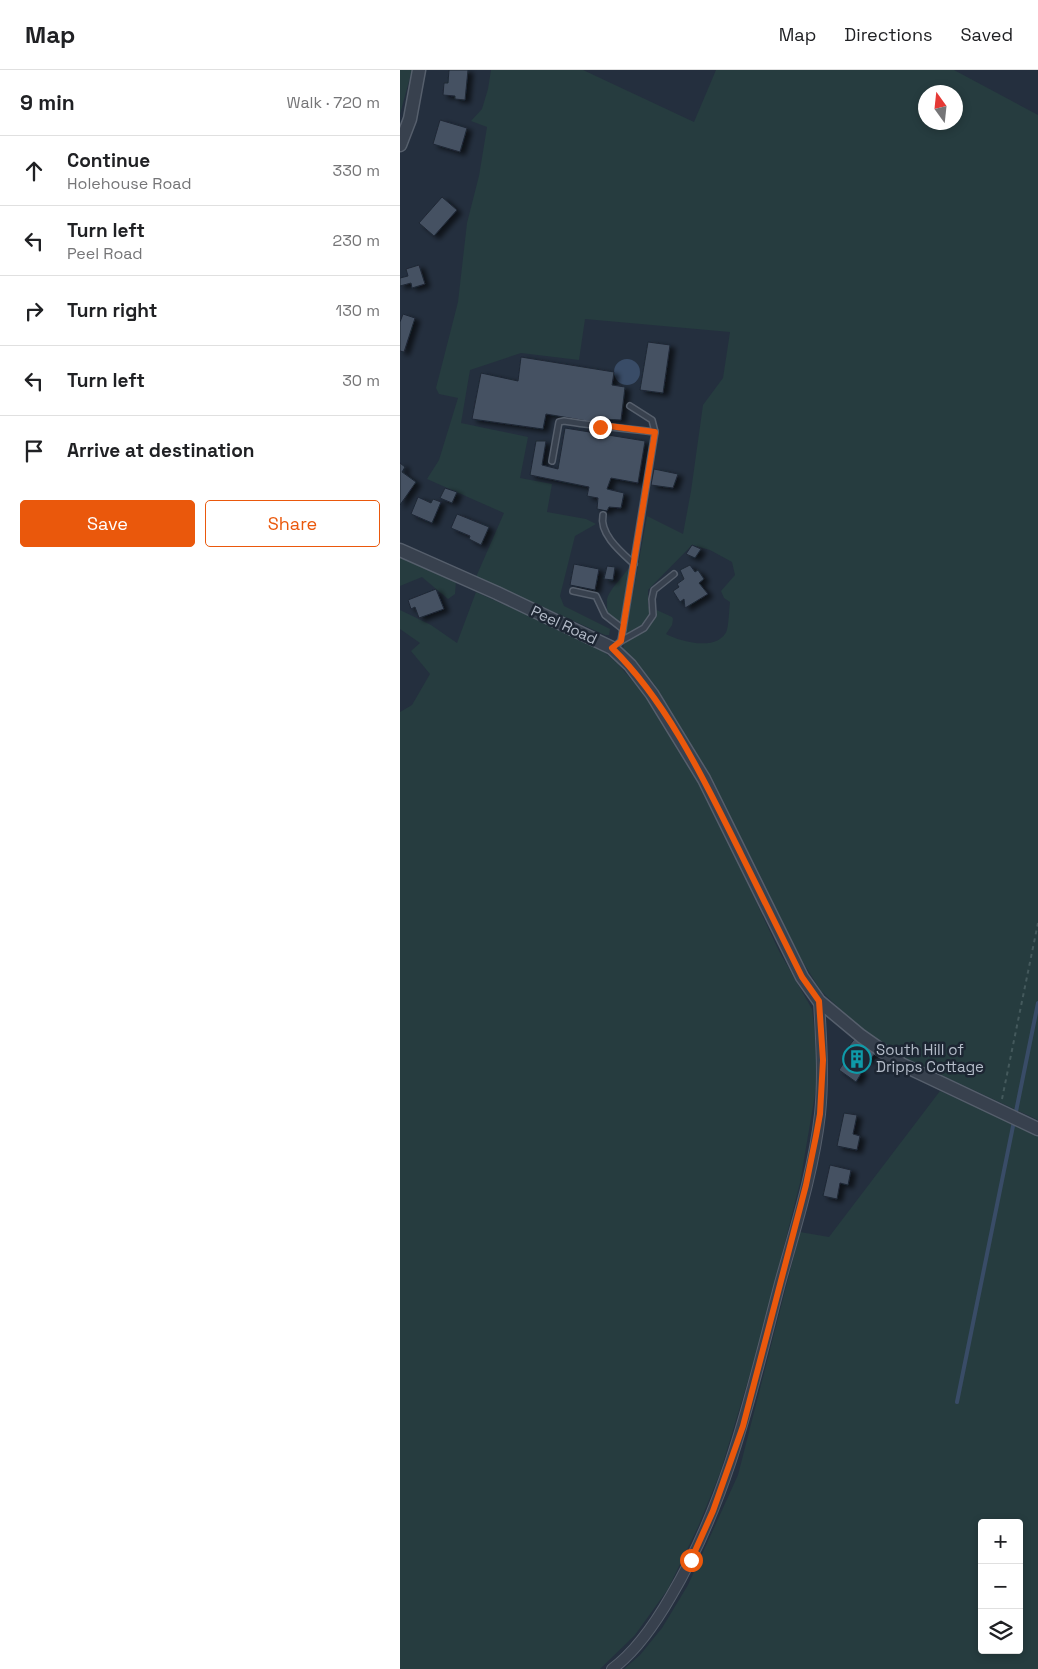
<!DOCTYPE html>
<meta charset="utf-8">
<style>
body{margin:0;font-family:"Space Grotesk",sans-serif;background:#f2f2f2;color:#202124}
.controls{position:absolute;right:15px;bottom:15px;display:grid;overflow:hidden;border-radius:5px;box-shadow:0 2px 8px #0003}
.controls button{width:45px;height:45px;display:grid;place-items:center;padding:0;border:0;border-bottom:1px solid #e0e0e0;background:#fff;color:#202124;font:25px sans-serif}
.compass{position:absolute;left:518px;top:15px;width:45px;height:45px;border-radius:50%;background:#fff;box-shadow:0 2px 8px #0003;rotate:345deg}
.stop{position:absolute;width:15px;height:15px;margin:-11px;border:4px solid #ea580c;border-radius:50%;background:#fff}
.stop.end{background:#ea580c;border-color:#fff;box-shadow:0 1px 5px #0008}
.list{margin:0;padding:0;list-style:none}
h2{display:flex;justify-content:space-between;align-items:center;height:65px;margin:0;padding:0 20px;font-size:21px}
h2 small{font-size:16px;font-weight:400;color:#757577}
.list li{display:grid;grid-template-columns:32px 1fr auto;gap:15px;align-items:center;box-sizing:border-box;height:70px;padding:0 20px;border-top:1px solid #e0e0e0}
.list b{display:block;font-size:19px;white-space:nowrap}
.list p{margin:0;font-size:16px;white-space:nowrap;color:#757577}
.list em{font-size:16px;font-style:normal;color:#757577}
.actions{display:flex;gap:10px;padding:15px 20px}
.actions a{flex:1;padding:11px 0;border:1px solid #ea580c;border-radius:5px;text-align:center;font-size:18px;color:#ea580c}
.actions .main{background:#ea580c;color:#fff}
.icon{flex:none;width:28px;height:28px;fill:none;stroke:currentColor;stroke-width:2;stroke-linecap:round;stroke-linejoin:round}
.map{position:relative;flex:none;width:638px;height:1599px;overflow:hidden}
header{display:flex;align-items:center;gap:30px;box-sizing:border-box;height:70px;padding:0 25px;background:#fff;border-bottom:1px solid #e0e0e0}
header strong{font-size:24px}
nav{display:flex;gap:28px;margin-inline-start:auto;font-size:18px}
main{display:flex}
aside{flex:1;background:#fff}
.map>svg:first-child{display:block}
</style>
<header>
<strong>Map</strong>
<nav><a>Map</a><a>Directions</a><a>Saved</a></nav>
</header>
<main>
<aside>
<h2>9 min<small>Walk · 720 m</small></h2>
<ul class="list">
<li><svg class="icon" aria-label="ahead" viewBox="0 0 24 24"><path d="M12 20V5M6 11l6-6 6 6"/></svg><div><b>Continue</b><p>Holehouse Road</p></div><em>330 m</em></li>
<li><svg class="icon" aria-label="left" viewBox="0 0 24 24"><path d="M17 20v-9H6M10 6l-5 5 5 5"/></svg><div><b>Turn left</b><p>Peel Road</p></div><em>230 m</em></li>
<li><svg class="icon" aria-label="right" viewBox="0 0 24 24"><path d="M7 20v-9h11M14 6l5 5-5 5"/></svg><div><b>Turn right</b></div><em>130 m</em></li>
<li><svg class="icon" aria-label="left" viewBox="0 0 24 24"><path d="M17 20v-9H6M10 6l-5 5 5 5"/></svg><div><b>Turn left</b></div><em>30 m</em></li>
<li><svg class="icon" aria-label="arrive" viewBox="0 0 24 24"><path d="M6 21V4h12l-3 4 3 4H6"/></svg><div><b>Arrive at destination</b></div></li>
</ul>
<div class="actions"><a class="main">Save</a><a>Share</a></div>
</aside>
<div class="map">
<svg width="638" height="1599" viewBox="0 0 638 1599">
<defs>
<filter id="shadow"><feDropShadow dx="5" dy="3" stdDeviation="2.5" flood-color="#0009"/></filter>
</defs>
<rect width="100%" height="100%" fill="#242f3e"/>
<g fill="#263c3f" fill-rule="evenodd">
<path d="M0,0H12L0,44Z"/>
<path d="M91,0H183L294,52L316,0H554L638,45V1050L498,985L457,955L421,921L399,886L358,801L303,694L254,614L223,579L247,446L283,464L291,421L303,335L323,308L330,262L185,249L179,290L121,283L70,300L61,353L128,367L120,408L152,414L147,442L186,449L196,454L175,466L160,526L164,536L210,559L209,565H205L76,507L104,443L27,409L39,390L58,328L39,324L36,318L58,232L67,153L79,106L87,57L71,51L82,39L88,19ZM526,22H556V52H526ZM292,475L310,480L332,492L335,505L321,521L324,528L330,532C329,540 329,551 327,560C319,582 281,572 266,564L272,555L273,549L272,547L248,536V520Z"/>
<path d="M0,486L56,511L55,524L48,529L22,507L0,516Z"/>
<path d="M228,499H230L223,555L221,556L208,547C207,542 207,536 207,530C208,521 222,508 228,499Z"/>
<path d="M76,522L197,576L217,593L248,629L309,731L379,881L412,939L415,965L418,1007L400,1113L360,1271L320,1403L298,1457L268,1519L235,1565L200,1599H0V642L12,635L30,604L11,581L20,573L0,559V540L31,555L57,573Z"/>
<path d="M540,1021L638,1065V1599H224L240,1585L262,1558L288,1515L338,1405L400,1162L429,1167ZM582,1453H619V1580H582Z"/>
</g>
<circle fill="#394c67" cx="227" cy="302" r="13"/>
<g fill="none" stroke-linecap="round" stroke-linejoin="round">
<path stroke="#394c67" stroke-width="4" d="M557,1332L638,933"/>
</g>
<g fill="#455162" stroke="#1f2835" filter="url(#shadow)">
<path d="M49,0H68L65,30L55,29V26L43,25L44,13H48Z"/>
<path d="M40,50L67,58L60,82L33,74Z"/>
<path d="M42,127L57,140L34,166L19,153Z"/>
<path d="M19,195L25,214L12,218L11,213L0,216V208L8,206L6,199Z"/>
<path d="M3,244L15,248L4,282L0,281V252Z"/>
<path d="M248,272L270,275L263,323L240,320Z"/>
<path d="M121,287L214,302L212,315L225,317L221,350L200,349L199,353L146,344L143,359L72,349L81,303L118,311Z"/>
<path d="M165,358L245,371L238,413L211,408L207,419L224,423L221,438L209,437L207,441L197,439L198,428L187,426L189,417L130,405L136,371H146L142,395L158,399Z"/>
<path d="M0,393L5,397L2,402L16,412L0,435Z"/>
<path d="M254,399L278,404L273,418L251,415Z"/>
<path d="M45,418L57,422L52,433L40,428Z"/>
<path d="M18,427L31,433L33,429L41,432L32,453L11,444Z"/>
<path d="M57,444L89,457L81,475L69,469L70,466L51,458Z"/>
<path d="M292,475L301,479L295,488L286,484Z"/>
<path d="M174,494L199,499L195,520L170,515Z"/>
<path d="M290,495L295,502L298,500L304,509L299,513L308,524L285,538L284,529L280,532L273,521L279,517L277,514L284,509L280,500Z"/>
<path d="M207,496L215,497L213,510L204,509Z"/>
<path d="M36,519L44,539L19,548L15,537L11,539L8,530Z"/>
<path d="M456,967L476,982L469,991L465,988L457,998L462,1002L456,1012L439,1000L445,991L448,993L457,982L449,976Z"/>
<path d="M444,1043L457,1045L453,1064L460,1066L457,1080L437,1076Z"/>
<path d="M430,1095L451,1100L448,1115L440,1113L437,1129L423,1126Z"/>
</g>
<g fill="none" stroke-linecap="round" stroke-linejoin="round">
<defs>
<g id="service">
<path d="M152,391L159,352L164,351C194,356 224,358 255,362"/>
<path d="M203,445C199,464 221,482 234,494"/>
<path d="M173,521L196,526L205,545L223,559"/>
<path d="M221,571L244,558L253,545L252,529L254,520L274,504"/>
<path d="M213,578L221,571L255,362L252,350L230,336"/>
</g>
<path id="minor" d="M212,1599C237,1581 256,1552 271,1526C328,1430 352,1320 380,1213C395,1159 414,1100 420,1044C424,1006 421,968 419,931"/>
<g id="tertiary">
<path d="M0,75L10,49L19,0"/>
<path d="M0,480L97,523L212,578L230,595L252,624L304,709L402,907L419,931L461,966L501,994L638,1059"/>
</g>
</defs>
<use href="#service" stroke="#565f6c" stroke-width="8"/>
<use href="#minor" stroke="#565f6c" stroke-width="12"/>
<use href="#tertiary" stroke="#565f6c" stroke-width="15"/>
<path stroke="#44595c" stroke-width="2" stroke-dasharray="4 4" stroke-linecap="butt" d="M602,1029L638,853"/>
<use href="#service" stroke="#38414e" stroke-width="5"/>
<use href="#minor" stroke="#38414e" stroke-width="10"/>
<use href="#tertiary" stroke="#38414e" stroke-width="12"/>
</g>
<g fill="none" stroke-linecap="round" stroke-linejoin="round">
<path stroke="#ea580c" stroke-width="6" d="M200,357L209,356L255,362L221,571L212,578C269,634 306,714 341,784C361,825 382,866 402,907L419,931L423,990L420,1044L416,1066L406,1115L343,1356L313,1441L291,1490"/>
</g>
<defs>
<symbol id="building-ring" viewBox="-11 -11 22 22"><circle r="9.5" fill="#1d2633" stroke="#0f9aa8" stroke-width="1.5"/><path d="M-4-6H4V6H1V3H-1V6H-4ZM-2.5-4.3h1.7v1.8h-1.7ZM.8-4.3h1.7v1.8H.8ZM-2.5-1h1.7V.8h-1.7ZM.8-1h1.7V.8H.8Z" fill="#0f9aa8"/></symbol>
</defs>
<g fill-rule="evenodd">
<use href="#building-ring" x="441" y="973" width="32" height="32"/>
</g>
<g text-anchor="middle" stroke-width="5" stroke-linejoin="round" paint-order="stroke">
<g font-size="15" fill="#b4bcc9" stroke="#1d2633">
<text transform="translate(164 555) rotate(25)" y="5">Peel Road</text>
</g>
<g font-size="15" fill="#b4bcc9" stroke="#1d2633" text-anchor="start">
<text x="476" y="985">South Hill of<tspan x="476" dy="17">Dripps Cottage</tspan></text>
</g>
</g>
</svg>
<div class="controls">
<button>+</button>
<button>−</button>
<button><svg class="icon" aria-label="layers" viewBox="0 0 24 24"><path d="M12 4l9 5-9 5-9-5zM3 14l9 5 9-5"/></svg></button>
</div>
<svg class="compass" viewBox="-18 -18 36 36"><path d="M0-13l5 13h-10z" fill="#e53935"/><path d="M0 13l5-13h-10z" fill="#757577"/></svg>
<div class="stop" style="left:291px;top:1490px"></div>
<div class="stop end" style="left:200px;top:357px"></div>
</div>
</main>
